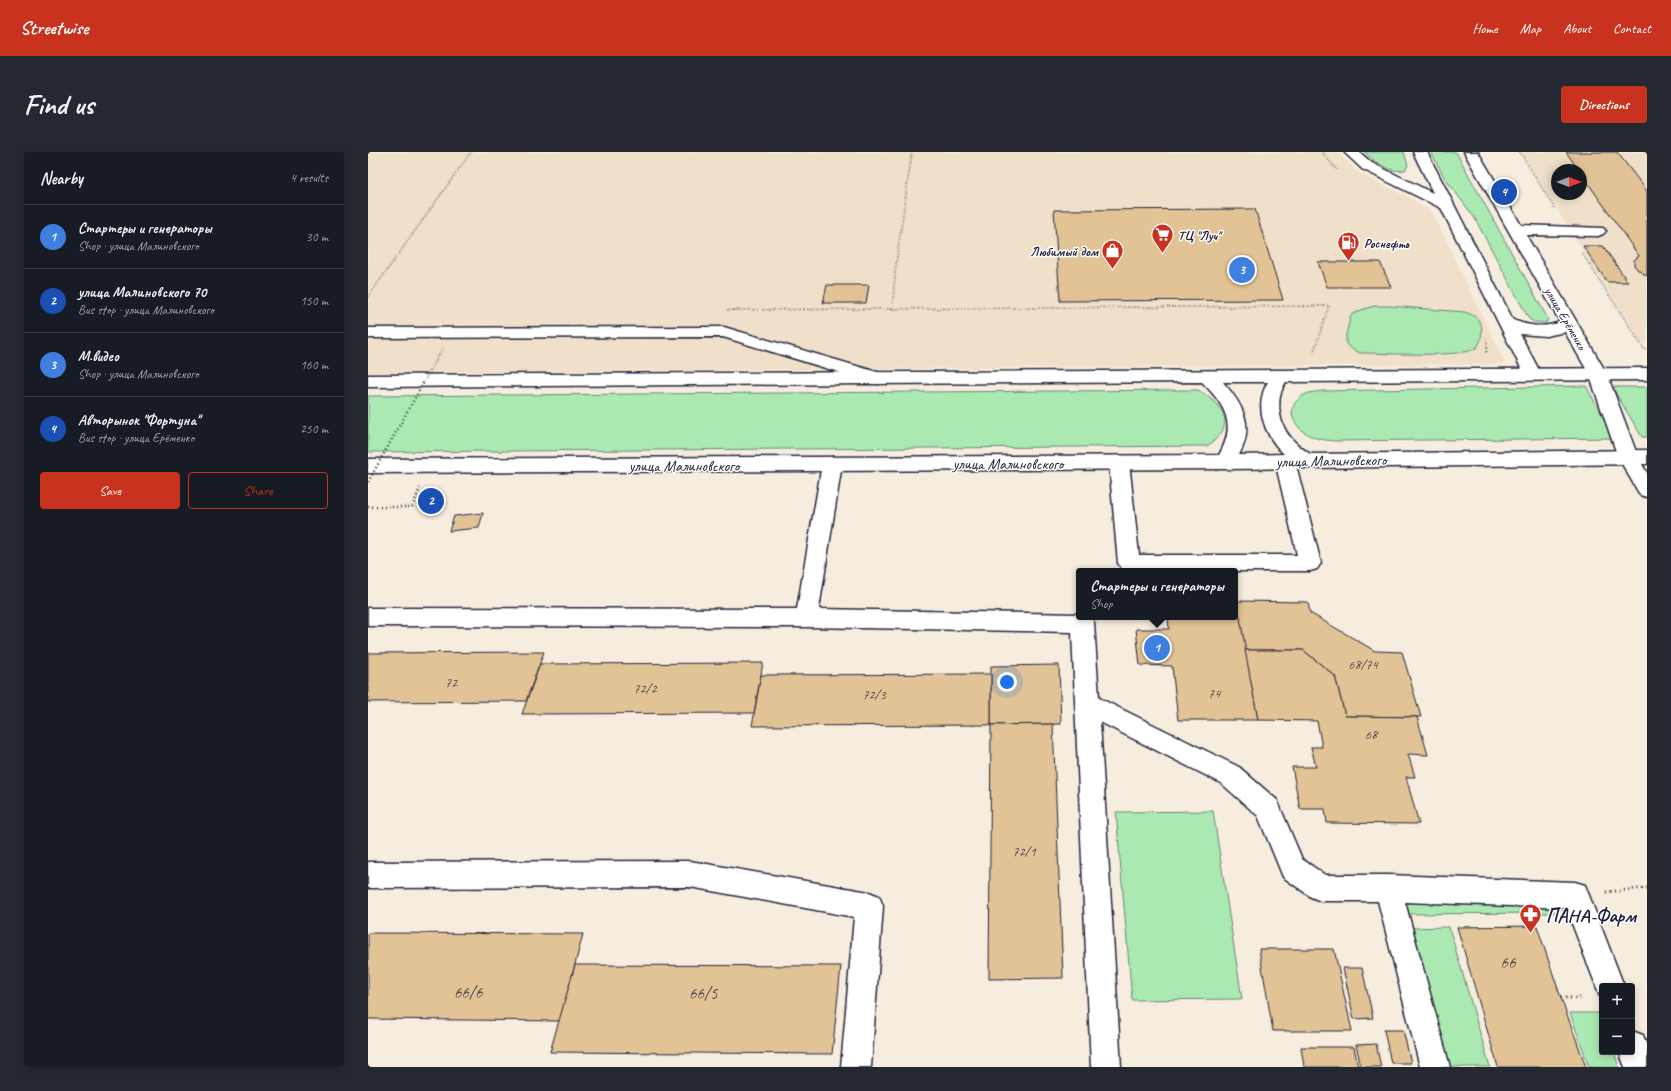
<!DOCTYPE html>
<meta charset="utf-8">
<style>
body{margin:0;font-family:Caveat,sans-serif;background:#242831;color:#f1f3f6}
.controls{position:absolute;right:12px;bottom:12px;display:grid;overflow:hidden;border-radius:4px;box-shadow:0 2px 10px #0003}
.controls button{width:36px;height:36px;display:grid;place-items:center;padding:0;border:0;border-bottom:1px solid #363941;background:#171b24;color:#f1f3f6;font:20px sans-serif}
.compass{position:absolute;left:1183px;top:12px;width:36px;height:36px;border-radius:50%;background:#171b24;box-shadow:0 2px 10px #0003;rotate:90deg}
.you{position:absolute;left:639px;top:530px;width:14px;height:14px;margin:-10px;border:3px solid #fff;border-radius:50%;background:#1a73e8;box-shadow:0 0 0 6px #1a73e833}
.badge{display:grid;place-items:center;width:26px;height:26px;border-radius:50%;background:#c8321e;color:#fff;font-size:13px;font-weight:700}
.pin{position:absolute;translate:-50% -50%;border:2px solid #fff;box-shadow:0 1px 4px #0006}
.popup{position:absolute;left:708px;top:416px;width:162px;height:52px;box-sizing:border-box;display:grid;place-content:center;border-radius:4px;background:#171b24;filter:drop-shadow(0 1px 3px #0005);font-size:13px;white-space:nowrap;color:#9ea1a6}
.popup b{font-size:15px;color:#f1f3f6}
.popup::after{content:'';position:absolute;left:50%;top:100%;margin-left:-8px;border:8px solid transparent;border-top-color:#171b24}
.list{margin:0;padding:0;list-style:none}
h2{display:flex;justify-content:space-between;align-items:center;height:52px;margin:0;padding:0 16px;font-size:17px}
h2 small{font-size:13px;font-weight:400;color:#9ea1a6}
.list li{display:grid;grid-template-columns:26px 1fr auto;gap:12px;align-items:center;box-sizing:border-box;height:64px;padding:0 16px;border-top:1px solid #363941}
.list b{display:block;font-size:15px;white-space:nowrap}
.list p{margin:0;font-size:13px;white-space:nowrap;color:#9ea1a6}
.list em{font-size:13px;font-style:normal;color:#9ea1a6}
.actions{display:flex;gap:8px;padding:12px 16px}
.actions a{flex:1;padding:9px 0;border:1px solid #c8321e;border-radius:4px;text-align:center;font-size:14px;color:#c8321e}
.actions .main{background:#c8321e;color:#fff}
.map{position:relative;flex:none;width:1279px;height:915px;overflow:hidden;border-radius:4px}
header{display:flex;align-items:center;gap:24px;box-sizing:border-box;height:56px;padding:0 20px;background:#c8321e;color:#fff}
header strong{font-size:19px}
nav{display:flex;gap:22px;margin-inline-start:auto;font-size:14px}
.intro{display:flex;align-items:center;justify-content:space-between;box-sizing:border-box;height:96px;padding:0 24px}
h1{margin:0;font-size:28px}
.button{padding:10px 18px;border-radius:4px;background:#c8321e;color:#fff;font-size:14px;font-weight:700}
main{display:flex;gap:24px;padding:0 24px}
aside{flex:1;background:#171b24;border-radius:4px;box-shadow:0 2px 10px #0003}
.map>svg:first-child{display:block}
</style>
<header>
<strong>Streetwise</strong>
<nav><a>Home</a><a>Map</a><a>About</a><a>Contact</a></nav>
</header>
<div class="intro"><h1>Find us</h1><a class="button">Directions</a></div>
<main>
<aside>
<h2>Nearby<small>4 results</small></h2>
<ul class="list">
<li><span class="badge" style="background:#3f7fe0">1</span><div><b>Стартеры и генераторы</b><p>Shop · улица Малиновского</p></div><em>30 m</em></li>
<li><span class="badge" style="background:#1a4fb4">2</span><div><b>улица Малиновского 70</b><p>Bus stop · улица Малиновского</p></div><em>150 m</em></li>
<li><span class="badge" style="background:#3f7fe0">3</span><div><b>М.видео</b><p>Shop · улица Малиновского</p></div><em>160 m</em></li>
<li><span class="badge" style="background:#1a4fb4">4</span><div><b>Авторынок &quot;Фортуна&quot;</b><p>Bus stop · улица Ерёменко</p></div><em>250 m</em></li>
</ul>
<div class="actions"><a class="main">Save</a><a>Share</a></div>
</aside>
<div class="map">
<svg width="1279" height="915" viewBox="0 0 1279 915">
<rect width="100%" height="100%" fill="#f6eddf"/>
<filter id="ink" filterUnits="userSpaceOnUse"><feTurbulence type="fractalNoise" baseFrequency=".025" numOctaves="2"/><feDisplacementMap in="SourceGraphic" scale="8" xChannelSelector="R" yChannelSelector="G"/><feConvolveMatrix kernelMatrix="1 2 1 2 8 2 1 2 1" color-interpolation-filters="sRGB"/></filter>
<g filter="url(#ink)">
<g fill="#f0e0c9" fill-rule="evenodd">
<path d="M0,0H969L989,19L1012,32L1042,46L1064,60L1138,212L0,221Z"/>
<path d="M1153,0H1279V190L1273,191ZM1189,18H1213V42H1189Z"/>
</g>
<g fill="#aae9b2" stroke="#668676">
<path d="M996,0H1036L1040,13L1037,18C1020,21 1008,10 996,0Z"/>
<path d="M1063,0H1088L1180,167L1178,171L1166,170L1161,167L1106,65L1076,25Z"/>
<path d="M1006,154H1021L1097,160C1105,163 1110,165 1113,173C1115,178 1113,192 1108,196C1097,206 1012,201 992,201L984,197L978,192V183L983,163L996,157Z"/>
<path d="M1218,234L1247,286L966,289C957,288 947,287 939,282C923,272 917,254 936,243C941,240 948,240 954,239Z"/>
<path d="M1244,235H1279V285H1274Z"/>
<path d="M830,238C856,253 870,274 839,294L0,300V244Z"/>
<path d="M845,659L874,847L764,848L748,660Z"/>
<path d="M1031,744L1183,750L1187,761L1036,762Z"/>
<path d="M1081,775L1122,915H1077L1040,776Z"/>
<path d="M1202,861H1231L1234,868V900H1246L1251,915H1221Z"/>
</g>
<g fill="#e2c395" stroke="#22223b">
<path d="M1198,0H1249L1279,39V124L1270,118L1266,113V108L1271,104L1213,21V18H1211Z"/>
<path d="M887,57L915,148L692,149L686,58Z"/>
<path d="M1215,94H1235L1260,130H1239Z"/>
<path d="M950,110H1012L1023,135H959Z"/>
<path d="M459,133H501L498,151H455Z"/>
<path d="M115,361L111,376L81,379L86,364Z"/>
<path d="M869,449L940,450L942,461L1007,499L1034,500L1053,565L977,564L967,524L935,498H877Z"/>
<path d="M867,460H871L890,568H810L804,514L772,513L768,477H801L800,465H867Z"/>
<path d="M877,498H935L967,524L977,564L1049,565L1060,603L1040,602L1047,625H1038L1051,672L959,671L957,657H932L924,615H948L943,595H954L949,569L890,568Z"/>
<path d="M176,500L158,549L0,550V501Z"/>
<path d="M395,511L386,561L154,562L172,512Z"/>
<path d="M691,513L693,572L623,573V514Z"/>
<path d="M623,522V573L384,574L393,523Z"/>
<path d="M685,572L695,826L621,827L623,573Z"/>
<path d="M1169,774L1193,846L1218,915H1130L1089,775Z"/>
<path d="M0,781L215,782L192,869L0,867Z"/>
<path d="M891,797H966L984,879H905Z"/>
<path d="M207,813L473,814L464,902L182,900Z"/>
<path d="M975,816H994L1005,866L986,867Z"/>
<path d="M1016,878H1035L1043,911H1023Z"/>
<path d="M1008,892L1013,915H993L988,893Z"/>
<path d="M933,895H986L990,915H936Z"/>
</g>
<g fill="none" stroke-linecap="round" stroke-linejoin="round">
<defs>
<g id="minor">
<path d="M976,0H991L1004,11L1065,41L1045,0H1059L1145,168C1160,174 1177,176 1192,170L1096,0H1110L1153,73L1235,76L1238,79L1235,82L1230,84L1158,83L1239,222L1270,305L1267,310L1260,312L1253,310L1250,305L1221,222L1197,180L1178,184L1152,182L1173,222L1170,226L1164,228L1158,226L1073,56L994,17Z"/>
<path d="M356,175L516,222L519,226L516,230L510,232L355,185L0,186V176Z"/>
<path d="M917,302L924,304L927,309L953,411L949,417L942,419H760L754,417L750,411L741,310L744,305L751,303L758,305L761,310L771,403H929L907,309L910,304Z"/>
<path d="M464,305L471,307L474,312L451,457L711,462V465H723L726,471L731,546L871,615L909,648L934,707L957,723H1020L1207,730L1217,733L1256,834H1234V845L1232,844L1198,756L1037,750L1082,915H1052L1010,749H953L943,745L915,725L890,664L853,631L732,570L753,915H723L704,480L439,475L0,474V456L429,457L454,312L457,307Z"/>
<path d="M322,709L501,740L511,744L515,754L503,915H473L486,765L322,735L0,736V710Z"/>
<path d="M1264,879L1275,883L1279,894V915H1257L1251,900H1264Z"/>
</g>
<path id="major" d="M1260,298L1267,300L1279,321V345L1272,343L1250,305L1253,300Z"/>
<path id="highway" d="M1279,216V228L918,230C907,246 910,271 923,286C928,292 935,297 942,302L1279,298V312L857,317L0,321V307L851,303C869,272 857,253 834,230L0,235V223ZM855,230H900C885,254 897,285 916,302L871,303C887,274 875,253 855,230Z"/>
</defs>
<use href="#minor" stroke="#22223b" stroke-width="3"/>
<use href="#major" stroke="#22223b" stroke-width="3"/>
<use href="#highway" stroke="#22223b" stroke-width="3"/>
<g stroke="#22223b" stroke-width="2" stroke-dasharray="0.5 2" stroke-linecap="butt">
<path d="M954,0L969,18"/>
<path d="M1152,0L1187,57"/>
<path d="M1214,101L1276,197H1279"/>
<path d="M0,145L103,0"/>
<path d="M524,157L528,112L544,0"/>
<path d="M359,158L961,154L945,202"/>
<path d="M1117,200H1119V186"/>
</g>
<path stroke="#22223b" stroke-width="2.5" stroke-dasharray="1 3" stroke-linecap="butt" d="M0,355H44L52,336"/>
<g stroke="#22223b" stroke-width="3" stroke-dasharray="1 3.5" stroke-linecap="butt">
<path d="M1238,740L1279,736"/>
<path d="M1193,846H1215"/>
</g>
<use href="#minor" fill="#fff" fill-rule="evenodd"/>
<use href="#major" fill="#fff" fill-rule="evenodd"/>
<use href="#highway" fill="#fff" fill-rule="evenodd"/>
<path stroke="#22223b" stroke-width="2" stroke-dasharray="0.5 2" stroke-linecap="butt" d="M55,231L75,196"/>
<path stroke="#22223b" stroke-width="2.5" stroke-dasharray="1 3" stroke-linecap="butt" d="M0,330L56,230"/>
</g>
</g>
<defs>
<symbol id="supermarket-pin" viewBox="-11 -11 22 30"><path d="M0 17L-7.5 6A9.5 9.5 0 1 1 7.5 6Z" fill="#c8321e" stroke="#fff"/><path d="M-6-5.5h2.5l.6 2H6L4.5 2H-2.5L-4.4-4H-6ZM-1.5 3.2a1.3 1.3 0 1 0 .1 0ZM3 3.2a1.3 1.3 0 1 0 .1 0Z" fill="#fff"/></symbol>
<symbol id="fuel-pin" viewBox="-11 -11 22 30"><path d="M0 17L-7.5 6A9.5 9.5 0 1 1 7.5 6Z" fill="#c8321e" stroke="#fff"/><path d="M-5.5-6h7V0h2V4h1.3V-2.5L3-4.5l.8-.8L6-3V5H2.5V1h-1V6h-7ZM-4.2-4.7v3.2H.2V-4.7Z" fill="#fff"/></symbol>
<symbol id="shop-pin" viewBox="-11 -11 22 30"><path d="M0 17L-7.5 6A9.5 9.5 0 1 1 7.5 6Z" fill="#c8321e" stroke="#fff"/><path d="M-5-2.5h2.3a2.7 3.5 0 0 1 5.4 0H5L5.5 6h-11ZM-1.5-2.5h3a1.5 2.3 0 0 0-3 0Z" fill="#fff"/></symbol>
<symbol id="pharmacy-pin" viewBox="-11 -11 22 30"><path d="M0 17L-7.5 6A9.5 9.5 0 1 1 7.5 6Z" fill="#c8321e" stroke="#fff"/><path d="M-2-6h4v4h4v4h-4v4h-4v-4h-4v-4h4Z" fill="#fff"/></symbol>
</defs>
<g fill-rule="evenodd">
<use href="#supermarket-pin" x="782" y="70" width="25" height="34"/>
<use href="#fuel-pin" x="968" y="78" width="25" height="34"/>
<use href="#shop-pin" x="732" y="86" width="25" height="34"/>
<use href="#pharmacy-pin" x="1150" y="750" width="25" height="34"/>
</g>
<g text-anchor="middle" stroke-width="3" stroke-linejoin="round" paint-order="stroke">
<g font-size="13" font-weight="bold" fill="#22223b" stroke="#fff" text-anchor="start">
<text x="810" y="88">ТЦ "Луч"</text>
<text x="996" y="96">Роснефть</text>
<text x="730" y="104" text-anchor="end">Любимый дом</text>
</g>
<g font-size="13" fill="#22223b" stroke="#fff">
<text transform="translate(1198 166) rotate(60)" y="5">улица Ерёменко</text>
</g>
<g font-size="14" fill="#524a52">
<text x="995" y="517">68/74</text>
<text x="83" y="535">72</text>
<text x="277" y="541">72/2</text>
<text x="846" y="546">74</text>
<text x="506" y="547">72/3</text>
<text x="1003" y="587">68</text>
<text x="656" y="704">72/1</text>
</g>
<g font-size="16" fill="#22223b" stroke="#fff">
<text transform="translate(963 308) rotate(-1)" y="6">улица Малиновского</text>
<text x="640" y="317">улица Малиновского</text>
<text x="316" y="319">улица Малиновского</text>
</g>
<g font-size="17" fill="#524a52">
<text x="1140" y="816">66</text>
<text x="100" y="846">66/6</text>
<text x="335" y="847">66/5</text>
</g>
<g font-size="19" font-weight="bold" fill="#22223b" stroke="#fff" text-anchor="start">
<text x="1178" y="770">ПАНА-Фарм</text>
</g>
</g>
</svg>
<div class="controls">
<button>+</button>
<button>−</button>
</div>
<svg class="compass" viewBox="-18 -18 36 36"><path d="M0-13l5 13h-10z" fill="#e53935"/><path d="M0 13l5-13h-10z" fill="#9ea1a6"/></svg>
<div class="you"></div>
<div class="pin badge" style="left:789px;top:496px;background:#3f7fe0">1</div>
<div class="popup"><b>Стартеры и генераторы</b>Shop</div>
<div class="pin badge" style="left:63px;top:349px;background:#1a4fb4">2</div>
<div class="pin badge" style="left:874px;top:118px;background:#3f7fe0">3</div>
<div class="pin badge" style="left:1136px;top:40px;background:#1a4fb4">4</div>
</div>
</main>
